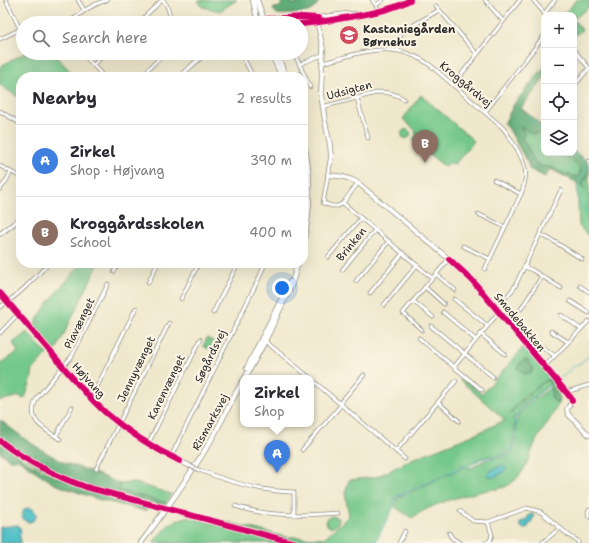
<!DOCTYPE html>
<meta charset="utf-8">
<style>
body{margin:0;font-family:"Shantell Sans",sans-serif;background:#f2f2f3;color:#2b2b33}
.controls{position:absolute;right:12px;top:12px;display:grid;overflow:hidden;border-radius:8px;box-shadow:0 4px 16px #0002}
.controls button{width:36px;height:36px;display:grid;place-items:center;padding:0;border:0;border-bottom:1px solid #e1e1e2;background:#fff;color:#2b2b33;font:20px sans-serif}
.you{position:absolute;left:282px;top:288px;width:14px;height:14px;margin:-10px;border:3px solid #fff;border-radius:50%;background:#1a73e8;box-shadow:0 0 0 6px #1a73e833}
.badge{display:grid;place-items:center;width:26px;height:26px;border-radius:50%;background:#7c3aed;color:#fff;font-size:13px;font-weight:700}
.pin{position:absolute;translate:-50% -33px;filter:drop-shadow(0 1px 2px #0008)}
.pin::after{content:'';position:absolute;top:21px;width:14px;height:12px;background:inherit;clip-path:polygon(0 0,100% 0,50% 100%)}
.popup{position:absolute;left:240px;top:375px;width:74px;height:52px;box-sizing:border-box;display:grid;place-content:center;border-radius:8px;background:#fff;filter:drop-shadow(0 1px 3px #0005);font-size:13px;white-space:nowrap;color:#7c7c81}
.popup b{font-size:15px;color:#2b2b33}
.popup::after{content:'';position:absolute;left:50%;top:100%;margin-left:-8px;border:8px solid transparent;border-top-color:#fff}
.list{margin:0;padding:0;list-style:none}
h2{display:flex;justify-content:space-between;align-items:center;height:52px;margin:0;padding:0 16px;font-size:17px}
h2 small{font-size:13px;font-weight:400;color:#7c7c81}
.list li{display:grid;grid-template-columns:26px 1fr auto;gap:12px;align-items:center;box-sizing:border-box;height:72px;padding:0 16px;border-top:1px solid #e1e1e2}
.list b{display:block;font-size:15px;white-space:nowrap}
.list p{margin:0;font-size:13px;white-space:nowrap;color:#7c7c81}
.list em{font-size:13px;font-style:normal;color:#7c7c81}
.icon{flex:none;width:22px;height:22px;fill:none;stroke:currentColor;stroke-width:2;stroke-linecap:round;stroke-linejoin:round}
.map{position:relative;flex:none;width:589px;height:543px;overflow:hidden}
.search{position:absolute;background:#fff;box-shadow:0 4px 16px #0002;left:16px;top:16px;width:292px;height:44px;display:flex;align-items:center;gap:10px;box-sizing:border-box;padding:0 14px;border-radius:22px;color:#7c7c81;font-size:15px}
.panel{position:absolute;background:#fff;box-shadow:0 4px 16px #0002;left:16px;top:72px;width:292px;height:196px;border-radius:16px}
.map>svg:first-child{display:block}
</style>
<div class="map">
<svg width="589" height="543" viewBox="0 0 589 543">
<rect width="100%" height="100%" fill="#fcf5e5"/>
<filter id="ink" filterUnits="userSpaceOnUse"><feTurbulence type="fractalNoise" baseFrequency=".025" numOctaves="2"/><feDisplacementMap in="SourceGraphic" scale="8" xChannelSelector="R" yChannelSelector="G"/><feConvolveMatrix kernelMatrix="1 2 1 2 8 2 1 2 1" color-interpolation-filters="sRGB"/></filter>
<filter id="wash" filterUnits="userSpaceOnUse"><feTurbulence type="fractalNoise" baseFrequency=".012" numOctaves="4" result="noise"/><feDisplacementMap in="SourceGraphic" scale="16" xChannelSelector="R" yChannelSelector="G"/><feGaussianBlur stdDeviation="0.9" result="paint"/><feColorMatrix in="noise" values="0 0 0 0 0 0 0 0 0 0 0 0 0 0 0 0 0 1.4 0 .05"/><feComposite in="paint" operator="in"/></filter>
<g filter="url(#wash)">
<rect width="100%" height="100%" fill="#efe8cc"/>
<g fill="#75c88b" stroke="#507a5b">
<path d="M198,0H237L220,11L202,7Z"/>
<path d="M576,0H589V7L574,19V15H564Z"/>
<path d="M574,20L582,30L574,36Z"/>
<path d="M25,53H53L76,77H21V99L0,85V67L4,64Z"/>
<path d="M421,95L474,141L455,164L449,163L445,167L413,141L416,135L415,130L403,119Z"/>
<path d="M521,127L533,134L541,132L544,137V153H563L581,168L579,175L577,177L571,175H566L551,167L541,166L536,163L525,143L522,139L524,132L521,128Z"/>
<circle cx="406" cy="134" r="4.5"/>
<path d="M589,174V237L579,226L577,183H578L583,189V183Z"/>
<path d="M82,263H99L55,352L34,327C42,306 67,281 82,263Z"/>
<path d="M27,332L47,354L33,370L31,381L25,398L22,399L21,396L3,400L0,401V364L18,352L13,343Z"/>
<path d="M207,338L213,341L209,349L203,346Z"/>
<path d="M524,347L551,378C539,384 515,402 511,414L518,404L542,383L549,380L550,384L520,408L518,415L516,417H514C515,429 514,441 510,451L500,456H493L481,458L468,466H461L458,469L395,497L393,508L375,543H300L292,541L289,537L324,538L349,516L345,493L349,480L376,477L391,470L412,459L478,433L505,420L460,380L462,377L482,394Z"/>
<path d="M551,387L552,398L558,405C552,417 543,429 536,441C530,454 525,473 514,481C502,491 497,488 483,491C459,497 432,503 412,518L395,507L397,498L464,467L471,468L483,461L495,458H501L512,452L515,442L517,420L522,409Z"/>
<path d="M132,482L171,494L166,503L118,490L121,484Z"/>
<path d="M183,510L220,520L219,522L181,511Z"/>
<path d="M332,516L338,518L339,520L337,524L332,528L328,526L326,523L327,519Z"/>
<path d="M187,517L291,543H153C164,529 169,521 187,517Z"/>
<path d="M222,521L287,537L289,541L221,522Z"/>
</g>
<g fill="#60ac77" stroke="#466c51">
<path d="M280,0H291L293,4L304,0H319C314,13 305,13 293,14C287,14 282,15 277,14L273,10L274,8C278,8 280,7 282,4Z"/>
<path d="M544,67V79L521,108L542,126H544V137L541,132L533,134L521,127V128L525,134L522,139L525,143L536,163L541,166L551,167L566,175H570L578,177L580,173L581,169L563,153H574V151L589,163V174L583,183L584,189L578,183L550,169L545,177L529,169L528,164L509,129L504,124L514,104Z"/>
<path d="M523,360H528L533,368L531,373C524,375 519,373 518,366Z"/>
<path d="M551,379C557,385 561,396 558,405L552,398L549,380Z"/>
<path d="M0,420L29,442L49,454L65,463L90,471L121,484L118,490L166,503L163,506L160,505L86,485L66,478L36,464L10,447L0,439Z"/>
<path d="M0,443C20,458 43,472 67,481C94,491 122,498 149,506L146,511L100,500L54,484L18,459L11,461L0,452Z"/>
</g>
<g fill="#52c1c7" stroke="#3e7679">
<path d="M503,465L507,468C503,474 494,479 487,476C490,470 497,467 503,465Z"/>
<circle cx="29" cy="515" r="7"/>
<path d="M532,514L534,515V517L528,527L524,529L520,526V523L523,521L526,520L529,515Z"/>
<path d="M18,525L20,527L21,533L19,535L20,537L21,542L20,543H0V527Z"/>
</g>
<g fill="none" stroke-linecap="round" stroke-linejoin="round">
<g stroke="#52c1c7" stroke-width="1">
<path d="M528,117L538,125"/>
<path d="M541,128L544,130"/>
<path d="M573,153L585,163L587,167C585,173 580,178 578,184C577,191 580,209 587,213L589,211"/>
<path d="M561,378L574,366L582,362L587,357L589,356"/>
<path d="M375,543L394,505L396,497L458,469L463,466H469L481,459L495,457H499L510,453C515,444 517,430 515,420L519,414L520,409L550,385"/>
</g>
</g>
</g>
<g filter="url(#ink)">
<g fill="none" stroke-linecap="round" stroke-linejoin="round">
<defs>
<g id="minor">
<path d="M6,0L20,29"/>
<path d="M78,0L84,10"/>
<path d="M163,0L166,4L173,23"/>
<path d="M372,0L376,5L379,12"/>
<path d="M485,0L503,21"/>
<path d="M533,0L546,15"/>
<path d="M376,5L383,0"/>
<path d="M436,6L477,54"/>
<path d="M544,14L555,0"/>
<path d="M33,23L41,22L48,23"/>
<path d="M69,23C81,12 92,4 107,0"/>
<path d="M138,23L162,0"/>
<path d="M0,39L23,28"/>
<path d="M398,50L400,37L402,32L439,10"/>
<path d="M574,50L589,68"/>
<path d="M82,53L104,77"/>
<path d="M193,53L199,59"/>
<path d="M241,53L253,77"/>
<path d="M294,53L310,87"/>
<path d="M322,63C362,53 392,38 430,65L503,128C508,134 512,142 517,149C526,166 529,174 521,194L485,269"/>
<path d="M300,64L322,55"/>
<path d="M93,65L106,53"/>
<path d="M140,77L165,53"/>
<path d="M453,85L520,0"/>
<path d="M574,86L589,68"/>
<path d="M357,98L368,138"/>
<path d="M322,107L380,92C389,92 396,94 404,99"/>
<path d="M0,111L21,124"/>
<path d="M485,112L544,36"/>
<path d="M543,124L544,122"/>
<path d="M588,161H589"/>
<path d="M0,166L21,177"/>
<path d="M328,175L323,203L332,206H338L343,203L358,183"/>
<path d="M494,180L521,194"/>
<path d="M0,189L5,183L11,172"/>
<path d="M343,203L432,278"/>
<path d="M478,214L505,227"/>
<path d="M540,234L561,190"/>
<path d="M463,246L490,259"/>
<path d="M328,257L361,218"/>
<path d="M525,267L532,270L561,288"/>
<path d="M342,270L375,230"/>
<path d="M114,272L119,263"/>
<path d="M436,274L455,290"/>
<path d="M356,281L389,241"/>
<path d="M148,283L158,263"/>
<path d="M580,286L589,292"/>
<path d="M425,287L444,304"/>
<path d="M370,293L403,253"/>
<path d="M181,299L199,263"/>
<path d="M454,299L488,326"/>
<path d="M413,301L433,317"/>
<path d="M570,301L589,313"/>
<path d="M384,305L417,265"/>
<path d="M0,307C19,295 34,279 49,263"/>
<path d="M495,307L508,295L514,288L540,234L555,242L582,259"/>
<path d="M521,309L542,276"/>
<path d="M443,312L476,340"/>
<path d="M213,313L238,263"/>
<path d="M561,315L581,329"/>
<path d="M431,326L493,377"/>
<path d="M422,330L403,313L449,259"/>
<path d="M551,331L568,342"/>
<path d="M0,333L18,314"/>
<path d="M481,334L505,354"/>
<path d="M419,338L482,390"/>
<path d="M265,341L310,378"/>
<path d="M541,346L555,356"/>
<path d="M454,367L499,312"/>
<path d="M544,367L589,321"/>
<path d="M311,379L405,459"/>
<path d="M566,392L589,385"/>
<path d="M91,399L136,308"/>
<path d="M438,402L459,421"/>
<path d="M340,403L364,375"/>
<path d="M56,436L72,407"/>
<path d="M60,439C44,429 25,421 37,398L61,369L72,356L108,284"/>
<path d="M148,444L201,339"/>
<path d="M302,450L342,404"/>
<path d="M396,451L456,381"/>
<path d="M171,457L260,276L265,263"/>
<path d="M96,469L169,323"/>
<path d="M199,470C222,479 245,487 269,490C277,491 286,492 294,492V515"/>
<path d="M235,506C245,509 255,512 266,513C290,516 314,515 338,513"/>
<path d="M589,509L588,513L589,517"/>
<path d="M460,511L473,521L488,522L527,508L541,512L571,537L578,541V543"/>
<path d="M449,533L452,538L460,543"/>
<path d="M399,543L405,531"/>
<path d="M485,543L490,541L492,535L488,522"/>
<path d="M542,543L560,528"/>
</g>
<g id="tertiary">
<path d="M317,21L323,49L321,94L325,121L330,145L331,157L328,175C339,176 349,177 358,183L449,259L472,280L571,398L572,401L567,409L568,414L589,435"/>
<path d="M179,77L206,53"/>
<path d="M0,234L21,218"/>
<path d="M0,293C20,316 39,339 59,363C74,380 88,397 105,412C130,434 159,452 190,466"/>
</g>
<g id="secondary">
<path d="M253,0L258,23"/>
<path d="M257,0L265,23"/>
<path d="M266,19H276"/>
<path d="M267,23L309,18H317L348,14H355"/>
<path d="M301,24C323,22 344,18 366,14C381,11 396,8 410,0"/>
<path d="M271,53L282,77"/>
<path d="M277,53L284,73"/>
<path d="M303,139C311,173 311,210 303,244"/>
<path d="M247,368L290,282"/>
<path d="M245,378L265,341L291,286L298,263"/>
<path d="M141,543C167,508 192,473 214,435C224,417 232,398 243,381"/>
</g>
</defs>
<use href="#minor" stroke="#8d8a7c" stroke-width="4.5"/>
<use href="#tertiary" stroke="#8d8a7c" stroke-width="5.5"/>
<use href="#secondary" stroke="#8d8a7c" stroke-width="6"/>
<use href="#minor" stroke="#fff" stroke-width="3"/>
<use href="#tertiary" stroke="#fff" stroke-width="4"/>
<use href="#secondary" stroke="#fff" stroke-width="4.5"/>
<defs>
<path id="minor-bridge" d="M190,466L199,470"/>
</defs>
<use href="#minor-bridge" stroke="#8d8a7c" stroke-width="4.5" stroke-linecap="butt"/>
<use href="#minor-bridge" stroke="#fff" stroke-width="3"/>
<defs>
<g id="cycleway">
<path d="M266,19L303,17L318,18"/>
<path d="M301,24C323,22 344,18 366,14C381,11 396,8 410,0"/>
<path d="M449,259L472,280L571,398L572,401"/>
<path d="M0,293C20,316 40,340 60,363C74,380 89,398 106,413C128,432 153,448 180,461"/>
<path d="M0,441C26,461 55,476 86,487L295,543"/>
</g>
</defs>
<use href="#cycleway" stroke="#fcf5e5" stroke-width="8"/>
<use href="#cycleway" stroke="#d6006c" stroke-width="6"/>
</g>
</g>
<defs>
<symbol id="school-disc" viewBox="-11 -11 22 22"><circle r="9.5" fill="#d1495b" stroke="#fcf5e5"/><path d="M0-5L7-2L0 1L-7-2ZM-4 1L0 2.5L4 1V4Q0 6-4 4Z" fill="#fff"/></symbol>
</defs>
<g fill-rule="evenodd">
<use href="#school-disc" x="338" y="24" width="22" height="22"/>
</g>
<g text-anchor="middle" stroke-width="4" stroke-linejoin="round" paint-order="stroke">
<g font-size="11" font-weight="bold" fill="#2b2b2b" stroke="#fcf5e5" text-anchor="start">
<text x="363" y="33">Kastaniegården<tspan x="363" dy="13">Børnehus</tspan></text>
</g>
<g font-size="11" fill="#2b2b2b" stroke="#fcf5e5">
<text transform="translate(466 84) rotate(40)" y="4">Kroggårdvej</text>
<text transform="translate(349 90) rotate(-15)" y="4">Udsigten</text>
<text transform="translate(351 244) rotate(-51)" y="4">Brinken</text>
<text transform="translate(520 322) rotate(50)" y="4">Smedebakken</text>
<text transform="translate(79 323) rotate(-64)" y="4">Piavænget</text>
<text transform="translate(210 356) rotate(-64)" y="4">Søgårdsvej</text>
<text transform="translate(136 369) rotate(-64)" y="4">Jennyvænget</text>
<text transform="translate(89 380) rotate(48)" y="4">Højvang</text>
<text transform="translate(166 387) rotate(-64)" y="4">Karenvænget</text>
<text transform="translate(210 422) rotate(-61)" y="4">Rismarksvej</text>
</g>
</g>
</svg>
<div class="controls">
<button>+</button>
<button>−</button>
<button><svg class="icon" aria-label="locate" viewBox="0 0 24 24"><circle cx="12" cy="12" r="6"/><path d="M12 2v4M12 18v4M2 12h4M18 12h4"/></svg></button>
<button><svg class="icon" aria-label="layers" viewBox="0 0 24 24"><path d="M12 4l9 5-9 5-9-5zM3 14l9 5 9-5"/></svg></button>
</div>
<div class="you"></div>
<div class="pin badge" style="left:277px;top:473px;background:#3f7fe0">A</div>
<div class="popup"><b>Zirkel</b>Shop</div>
<div class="pin badge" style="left:425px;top:163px;background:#8d6e63">B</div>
<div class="search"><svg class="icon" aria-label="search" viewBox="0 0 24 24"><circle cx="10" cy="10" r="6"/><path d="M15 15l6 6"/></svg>Search here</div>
<section class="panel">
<h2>Nearby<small>2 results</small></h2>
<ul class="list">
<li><span class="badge" style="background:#3f7fe0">A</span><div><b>Zirkel</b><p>Shop · Højvang</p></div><em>390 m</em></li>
<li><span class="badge" style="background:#8d6e63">B</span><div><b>Kroggårdsskolen</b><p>School</p></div><em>400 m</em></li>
</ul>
</section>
</div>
